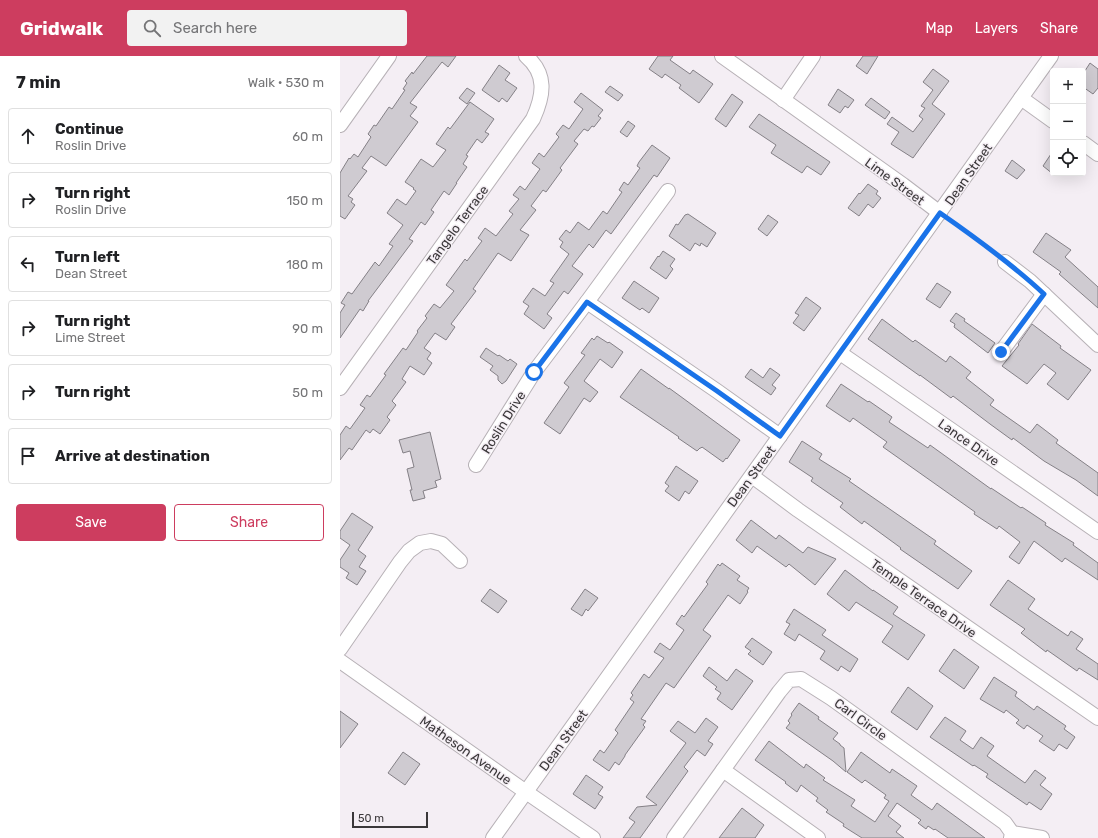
<!DOCTYPE html>
<meta charset="utf-8">
<style>
body{margin:0;font-family:Rubik,sans-serif;background:#f2f2f2;color:#202124}
.controls{position:absolute;right:12px;top:12px;display:grid;overflow:hidden;border-radius:4px;box-shadow:0 4px 16px #0002}
.controls button{width:36px;height:36px;display:grid;place-items:center;padding:0;border:0;border-bottom:1px solid #e0e0e0;background:#fff;color:#202124;font:20px sans-serif}
.scale{position:absolute;left:12px;bottom:10px;width:76px;box-sizing:border-box;padding-left:4px;border:2px solid #3a3739;border-top:0;font-size:11px;line-height:14px;white-space:nowrap;color:#3a3739;-webkit-text-stroke:3px #f4eef4;paint-order:stroke}
.stop{position:absolute;width:12px;height:12px;margin:-9px;border:3px solid #1a73e8;border-radius:50%;background:#fff}
.stop.end{background:#1a73e8;border-color:#fff;box-shadow:0 1px 4px #0008}
.list{margin:0;padding:0;list-style:none}
h2{display:flex;justify-content:space-between;align-items:center;height:52px;margin:0;padding:0 16px;font-size:17px}
h2 small{font-size:13px;font-weight:400;color:#757577}
.list li{display:grid;grid-template-columns:26px 1fr auto;gap:12px;align-items:center;box-sizing:border-box;height:56px;margin:0 8px 8px;padding:0 8px;border:1px solid #e0e0e0;border-radius:4px}
.list b{display:block;font-size:15px;white-space:nowrap}
.list p{margin:0;font-size:13px;white-space:nowrap;color:#757577}
.list em{font-size:13px;font-style:normal;color:#757577}
.actions{display:flex;gap:8px;padding:12px 16px}
.actions a{flex:1;padding:9px 0;border:1px solid #cd3d5f;border-radius:4px;text-align:center;font-size:14px;color:#cd3d5f}
.actions .main{background:#cd3d5f;color:#fff}
.icon{flex:none;width:22px;height:22px;fill:none;stroke:currentColor;stroke-width:2;stroke-linecap:round;stroke-linejoin:round}
.map{position:relative;flex:none;width:758px;height:782px;overflow:hidden}
header{display:flex;align-items:center;gap:24px;box-sizing:border-box;height:56px;padding:0 20px;background:#cd3d5f;color:#fff}
header strong{font-size:19px}
nav{display:flex;gap:22px;margin-inline-start:auto;font-size:14px}
.search{width:280px;height:36px;background:#f2f2f2;display:flex;align-items:center;gap:10px;box-sizing:border-box;padding:0 14px;border-radius:4px;color:#757577;font-size:15px}
main{display:flex}
aside{flex:1;background:#fff}
.map>svg:first-child{display:block}
</style>
<header>
<strong>Gridwalk</strong>
<div class="search"><svg class="icon" aria-label="search" viewBox="0 0 24 24"><circle cx="10" cy="10" r="6"/><path d="M15 15l6 6"/></svg>Search here</div>
<nav><a>Map</a><a>Layers</a><a>Share</a></nav>
</header>
<main>
<aside>
<h2>7 min<small>Walk · 530 m</small></h2>
<ul class="list">
<li><svg class="icon" aria-label="ahead" viewBox="0 0 24 24"><path d="M12 20V5M6 11l6-6 6 6"/></svg><div><b>Continue</b><p>Roslin Drive</p></div><em>60 m</em></li>
<li><svg class="icon" aria-label="right" viewBox="0 0 24 24"><path d="M7 20v-9h11M14 6l5 5-5 5"/></svg><div><b>Turn right</b><p>Roslin Drive</p></div><em>150 m</em></li>
<li><svg class="icon" aria-label="left" viewBox="0 0 24 24"><path d="M17 20v-9H6M10 6l-5 5 5 5"/></svg><div><b>Turn left</b><p>Dean Street</p></div><em>180 m</em></li>
<li><svg class="icon" aria-label="right" viewBox="0 0 24 24"><path d="M7 20v-9h11M14 6l5 5-5 5"/></svg><div><b>Turn right</b><p>Lime Street</p></div><em>90 m</em></li>
<li><svg class="icon" aria-label="right" viewBox="0 0 24 24"><path d="M7 20v-9h11M14 6l5 5-5 5"/></svg><div><b>Turn right</b></div><em>50 m</em></li>
<li><svg class="icon" aria-label="arrive" viewBox="0 0 24 24"><path d="M6 21V4h12l-3 4 3 4H6"/></svg><div><b>Arrive at destination</b></div></li>
</ul>
<div class="actions"><a class="main">Save</a><a>Share</a></div>
</aside>
<div class="map">
<svg width="758" height="782" viewBox="0 0 758 782">
<rect width="100%" height="100%" fill="#f4eef4"/>
<g fill="#cfcbd1" stroke="#848086">
<path d="M87,0H116L108,11L102,6L70,47L77,51L70,60L78,66L46,110L31,100L22,112L27,115L8,140L13,143L11,146L15,149L5,163L0,160V117L9,102L10,103L14,98L18,101L31,81L28,78L34,69L36,70L49,51L52,53L65,34L63,33L67,27L65,25L72,16L73,18Z"/>
<path d="M318,0H333L330,4L350,18L353,14L373,28L359,47L339,32L341,29L325,18L322,22L309,13Z"/>
<path d="M523,0H538L527,18L516,10Z"/>
<path d="M750,7L758,13V32L753,38L743,31V18Z"/>
<path d="M159,9L170,17L165,24L177,32L167,46L162,42L159,46L142,34Z"/>
<path d="M593,13L609,25L592,48L605,58L573,102L551,88L559,76L547,68L552,61L573,76L583,63L579,60L585,52L581,50L593,34L583,26Z"/>
<path d="M270,30L283,39L278,45L265,36Z"/>
<path d="M127,32L135,37L127,48L119,42Z"/>
<path d="M498,33L514,44L508,52L505,50L500,57L488,49Z"/>
<path d="M241,37L263,54L258,60L261,62L254,71L252,70L248,75L244,73L234,85L238,88L220,112L222,114L206,136L203,134L191,150L196,154L180,174L189,179L171,205L158,197L133,233L136,235L111,268L115,271L106,284L95,277L84,292L91,297L87,303L92,307L84,319L70,310L62,323L66,326L52,345L56,349L47,361L50,364L40,378L33,373L30,377L26,374L12,394L9,392L0,404V379L6,370L10,373L25,352L20,349L27,339L30,341L46,319L44,318L63,292L66,294L78,276L77,275L87,262L85,260L94,248L100,252L114,235L106,229L125,203L127,205L142,185L138,182L145,172L156,180L173,158L169,155L179,143L173,139L180,130L185,134L200,113L192,107L199,97L204,101L219,81L216,78L223,69L229,73L243,53L234,46Z"/>
<path d="M392,38L403,46L386,71L375,63Z"/>
<path d="M531,42L550,56L545,63L525,49Z"/>
<path d="M130,46L154,63L145,76L149,78L142,87L137,83L126,99L128,100L123,108L127,111L116,127H117L109,139L104,135L91,154L94,156L85,169L81,166L69,183L73,185L28,245H29L23,255L20,253L0,282V257L5,249L1,247L8,236L12,238L35,206L39,210L53,190L49,188L63,169L47,157L57,143L66,149L76,135L73,133L74,132L65,126L81,103L93,111L106,94L96,88L108,71L110,73Z"/>
<path d="M419,58L490,106L481,119L467,110L462,117L431,97L436,89L409,71Z"/>
<path d="M288,65L295,70L287,81L280,76Z"/>
<path d="M312,89L330,102L317,121L314,119L271,178L266,174L253,192L249,188L232,210L243,218L228,238L224,235L207,258L212,262L204,273L184,258L189,250L183,246L193,232L205,240L214,227L210,225L229,198L220,191L223,186L219,183L226,174L230,177L238,166L249,174L263,155L267,158L282,136L279,134L284,126L288,129L300,112L297,110L299,106Z"/>
<path d="M713,95V118L703,110Z"/>
<path d="M672,104L685,114L677,123L665,115Z"/>
<path d="M528,128L538,135L536,138L541,142L533,152L528,148L519,160L508,152L519,137L520,138Z"/>
<path d="M348,158L376,177L367,191L361,187L360,190L355,187L350,195L329,180L336,168L338,169L345,159Z"/>
<path d="M428,159L438,166L427,180L418,173Z"/>
<path d="M706,177L731,194L725,201L758,231V252L719,218L721,216L693,196Z"/>
<path d="M323,195L335,203L330,210L333,213L326,223L310,212L318,200L319,201Z"/>
<path d="M294,225L319,242L309,257L302,252L300,254L282,242Z"/>
<path d="M597,227L611,236L600,252L586,243Z"/>
<path d="M466,241L481,252L464,275L453,267L459,259L455,257Z"/>
<path d="M616,257L625,263L624,265L655,287L648,297L614,271L615,268L610,265Z"/>
<path d="M542,263L573,286L575,284L606,306L610,300L631,316L626,322L654,344L650,349L690,377L697,368L718,384L716,387L758,417V440L736,424L704,405L673,382L672,384L650,368L613,340L611,342L580,319V320L528,283Z"/>
<path d="M692,268L721,290L720,292L751,314L728,344L707,328L716,317L704,308L687,328L662,310L679,289L678,288Z"/>
<path d="M257,280L268,287L269,286L283,296L272,312L260,303L244,325L258,336L250,346L244,342L220,378L204,367L229,331L224,327L245,299L241,297L252,282L254,284Z"/>
<path d="M146,292L158,300L159,299L168,305L170,303L177,308L166,325L162,328L158,324V320L150,314L153,310L140,301Z"/>
<path d="M430,312L440,319L432,329L436,332L431,339L405,321L411,313L423,322Z"/>
<path d="M301,313L329,333V332L340,340L400,384L387,403L386,402L383,406L362,391L361,392H360L357,395L338,382L339,381L280,341Z"/>
<path d="M501,328L528,346L529,345L552,361L549,366L588,392L590,389L651,433V432L681,452L682,451L706,467L705,469L734,487L733,489L758,507V524L725,502L722,506L694,485L679,508L669,501L680,486L659,470L657,473L634,458L635,456L543,391L547,386L513,362L510,366L486,350Z"/>
<path d="M90,376L101,423L95,425L97,431L83,435L85,442L73,445L70,434H72L67,413L74,411L70,395L63,397L59,384Z"/>
<path d="M462,385L482,398L479,403L511,423L509,425L596,485L594,488L632,515L618,533L560,493L561,492L524,465L522,468L500,451L503,447L471,425L473,422L449,406Z"/>
<path d="M336,410L358,425L349,438L345,435L339,445L325,435L329,430L325,427Z"/>
<path d="M12,457L33,471L18,494L26,500L19,511L26,515L17,529L6,522L9,517L0,511V504L10,489L0,482V475Z"/>
<path d="M411,464L436,483L439,479L463,497L468,491L496,503L475,529L449,508L446,511L417,490L412,497L396,484Z"/>
<path d="M382,507L400,520L397,524L409,532L407,535L408,536L400,548L388,539L363,574L371,580L334,632L326,627L301,663L306,665L303,669L305,671L285,699V700L279,709L275,706L269,715L253,704L260,694L264,697L278,677L275,674L294,646L290,643L293,639L291,637L304,618L309,622L324,602L314,596L320,587L330,594L344,574L336,568L342,559L344,561L357,543L368,528L366,526L378,508L380,510Z"/>
<path d="M505,514L533,535V534L558,551L553,558L585,579L568,604L542,586L553,570L516,546L509,555L487,538Z"/>
<path d="M668,524L695,543L688,553L728,580L731,575L743,583L736,593L758,608V624L739,612L737,615L707,594L706,596L681,577L685,573L650,549Z"/>
<path d="M150,533L167,545L158,557L141,545Z"/>
<path d="M245,533L258,542L248,555L246,553L242,560L231,553Z"/>
<path d="M454,553L486,574L482,579L518,603L510,616L501,610L498,615L480,603L485,595L459,578L455,585L444,578L450,568L446,566Z"/>
<path d="M412,582L432,596L423,609L408,598L411,595L405,591Z"/>
<path d="M614,593L639,611L624,633L599,615Z"/>
<path d="M369,611L387,625L396,613L413,625L392,654L377,643L381,637L375,633L377,631L363,620Z"/>
<path d="M654,621L677,636L675,640L694,654L697,650L726,670L724,673L735,681L727,693L719,688L714,695L699,685L703,680L687,669L684,673L676,667L679,664L666,654L664,657L640,643Z"/>
<path d="M568,631L593,650L577,674L551,656Z"/>
<path d="M459,647L479,661L478,663L498,677L493,683L500,688V689L504,692L506,716L493,705L446,672L450,667L448,665L452,659L451,658Z"/>
<path d="M0,655L18,668L0,692Z"/>
<path d="M605,661L626,675L620,684L633,693L641,681L654,690L647,700L685,727L695,714L706,722L700,729L712,738L701,754L689,746L687,749L646,721L648,718L634,709L633,710L590,681Z"/>
<path d="M366,662L378,671L368,685L373,688L365,700L357,694L344,711L348,715L300,782H283L295,766L289,762L297,751L317,749L306,741L346,687L330,675L338,665L355,677Z"/>
<path d="M429,685L464,712L466,708L485,722L483,724L515,744L511,750L535,766L549,745L544,742L546,739L525,724L522,727L507,716L521,696L550,717L552,713L577,730L571,739L592,754L597,747L645,782H608L595,773L594,774L588,770L586,773L578,767L581,764L557,747L548,760L561,770L556,776L564,782H522L503,770L504,768L486,756L488,754L476,745L478,742L461,729L457,736L445,727L446,726L415,704Z"/>
<path d="M63,696L80,708L65,729L48,717Z"/>
<path d="M246,719L263,731L258,738L263,741L255,753L233,738Z"/>
<path d="M402,752L424,769L415,782H379Z"/>
</g>
<g fill="none" stroke-linecap="round" stroke-linejoin="round">
<defs>
<g id="minor">
<path d="M382,0L563,129L600,157"/>
<path d="M681,42L713,65"/>
<path d="M443,44L473,0"/>
<path d="M0,69L49,0"/>
<path d="M743,87L758,98"/>
<path d="M665,206L690,225L758,289"/>
<path d="M247,246L377,335L440,380"/>
<path d="M661,296L704,238"/>
<path d="M500,297L535,321L758,476"/>
<path d="M0,332L193,63C204,39 207,18 186,0"/>
<path d="M136,409L194,316L247,246L328,135"/>
<path d="M412,420L458,454L758,662"/>
<path d="M0,593L60,506L69,495L80,487L91,485L102,488L120,505"/>
<path d="M0,605L186,736L253,782"/>
<path d="M672,777L702,782"/>
<path d="M153,782L711,0"/>
<path d="M334,782L383,714"/>
<path d="M478,782L383,714L439,636L449,624L461,623L491,642L665,767L672,777L671,782"/>
</g>
</defs>
<use href="#minor" stroke="#b7b1b6" stroke-width="16"/>
<path stroke="#a8a3a7" stroke-width="2" stroke-dasharray="2 2" stroke-linecap="butt" d="M609,163L630,178L657,199"/>
<use href="#minor" stroke="#fff" stroke-width="14"/>
</g>
<g fill="none" stroke-linecap="round" stroke-linejoin="round">
<path stroke="#1a73e8" stroke-width="5" d="M194,316L247,246L377,335L440,380L600,157C636,182 672,208 704,238L661,296"/>
</g>
<g text-anchor="middle" stroke-width="3" stroke-linejoin="round" paint-order="stroke">
<g font-size="13" fill="#3a3739" stroke="#f4eef4">
<text transform="translate(628 118) rotate(-55)" y="5">Dean Street</text>
<text transform="translate(555 125) rotate(36)" y="5">Lime Street</text>
<text transform="translate(117 169) rotate(-54)" y="5">Tangelo Terrace</text>
<text transform="translate(163 366) rotate(-58)" y="5">Roslin Drive</text>
<text transform="translate(629 386) rotate(35)" y="5">Lance Drive</text>
<text transform="translate(411 420) rotate(-54)" y="5">Dean Street</text>
<text transform="translate(584 542) rotate(35)" y="5">Temple Terrace Drive</text>
<text transform="translate(521 663) rotate(36)" y="5">Carl Circle</text>
<text transform="translate(223 684) rotate(-54)" y="5">Dean Street</text>
<text transform="translate(126 694) rotate(35)" y="5">Matheson Avenue</text>
</g>
</g>
</svg>
<div class="controls">
<button>+</button>
<button>−</button>
<button><svg class="icon" aria-label="locate" viewBox="0 0 24 24"><circle cx="12" cy="12" r="6"/><path d="M12 2v4M12 18v4M2 12h4M18 12h4"/></svg></button>
</div>
<div class="scale">50 m</div>
<div class="stop" style="left:194px;top:316px"></div>
<div class="stop end" style="left:661px;top:296px"></div>
</div>
</main>
